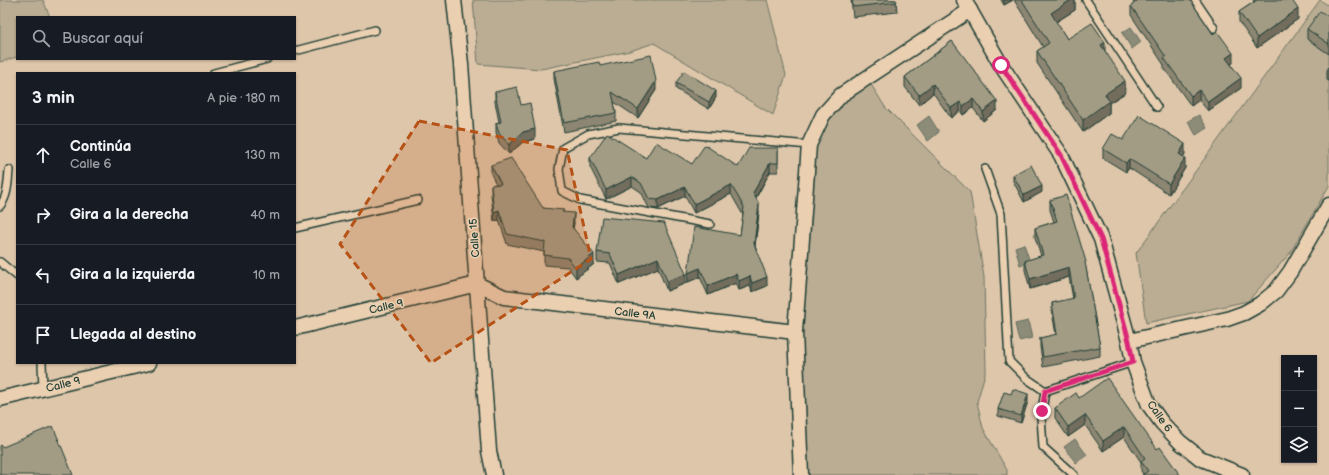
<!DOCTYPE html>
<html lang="es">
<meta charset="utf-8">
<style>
body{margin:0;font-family:"Balsamiq Sans",sans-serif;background:#242831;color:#f1f3f6}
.controls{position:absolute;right:12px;bottom:12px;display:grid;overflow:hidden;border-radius:0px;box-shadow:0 1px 3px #0004}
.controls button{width:36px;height:36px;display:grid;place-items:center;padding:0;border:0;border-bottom:1px solid #363941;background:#171b24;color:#f1f3f6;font:20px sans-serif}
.stop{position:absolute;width:12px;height:12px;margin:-9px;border:3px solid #db2777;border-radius:50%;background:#fff}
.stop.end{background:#db2777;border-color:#fff;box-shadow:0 1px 4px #0008}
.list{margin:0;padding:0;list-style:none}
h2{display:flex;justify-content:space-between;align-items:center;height:52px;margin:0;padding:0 16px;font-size:17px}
h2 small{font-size:13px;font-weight:400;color:#9ea1a6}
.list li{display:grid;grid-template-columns:26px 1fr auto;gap:12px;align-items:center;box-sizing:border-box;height:60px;padding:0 16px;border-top:1px solid #363941}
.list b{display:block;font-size:15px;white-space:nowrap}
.list p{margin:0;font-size:13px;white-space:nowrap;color:#9ea1a6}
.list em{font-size:13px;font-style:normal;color:#9ea1a6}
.icon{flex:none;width:22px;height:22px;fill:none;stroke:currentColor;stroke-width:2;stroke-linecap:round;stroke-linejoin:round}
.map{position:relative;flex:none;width:1329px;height:475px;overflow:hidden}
.search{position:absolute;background:#171b24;box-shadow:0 1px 3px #0004;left:16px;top:16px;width:280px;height:44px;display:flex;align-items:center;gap:10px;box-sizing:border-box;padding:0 14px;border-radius:0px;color:#9ea1a6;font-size:15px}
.panel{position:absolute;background:#171b24;box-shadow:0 1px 3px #0004;left:16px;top:72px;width:280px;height:292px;border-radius:0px}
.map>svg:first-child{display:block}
</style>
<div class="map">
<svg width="1329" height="475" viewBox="0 0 1329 475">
<rect width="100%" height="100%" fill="#dec6aa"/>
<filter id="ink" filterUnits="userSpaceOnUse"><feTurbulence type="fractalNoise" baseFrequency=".025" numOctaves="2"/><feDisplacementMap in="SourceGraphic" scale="8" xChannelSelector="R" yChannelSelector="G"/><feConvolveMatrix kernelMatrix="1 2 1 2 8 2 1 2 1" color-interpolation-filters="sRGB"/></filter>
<g filter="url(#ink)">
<g fill="#bbad93" stroke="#6d7564">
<path d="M0,0H43L50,17H17V57L0,62Z"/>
<path d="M473,0H767L786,75L773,115L654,43L630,51L541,69L478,64Z"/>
<path d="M1320,0L1329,6V186L1290,253L1248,301L1146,323L1136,253Z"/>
<path d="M867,78L885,107L970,192L984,277L986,370L977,402L983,428L1007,470V475H801L795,332L809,145L823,115Z"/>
</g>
<g fill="#8c8c78" stroke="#606c5d">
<path d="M1131,27L1141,42L1132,49L1122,33Z"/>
<path d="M1199,115L1207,128L1196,135L1188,121Z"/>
<path d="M929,116L939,132L928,141L917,125Z"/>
<path d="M1024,244L1030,262L1020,265L1015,247Z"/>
<path d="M1028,321L1032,338L1019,341L1015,324Z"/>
<path d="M1075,439L1087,455L1076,463L1064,447Z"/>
</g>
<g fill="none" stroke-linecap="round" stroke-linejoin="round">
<defs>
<g id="service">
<path d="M1086,0L1157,107"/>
<path d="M1195,0L1214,28"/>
<path d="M295,51L375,30"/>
<path d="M214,73L267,59"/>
<path d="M985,169L1001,214L1009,361L1026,378L1045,391"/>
<path d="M0,206C8,196 8,182 9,170"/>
<path d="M710,224L580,200L562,191L559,169L563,148L588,134L619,128L809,145"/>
<path d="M295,228L418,200"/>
<path d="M0,262L17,276"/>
<path d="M42,363L43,388"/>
<path d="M1045,391L1041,417L1043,447L1074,475"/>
<path d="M1045,391L1133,362"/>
</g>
<g id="minor">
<path d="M454,0L461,64L489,451L494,475"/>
<path d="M964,0L1001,65L1061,155L1101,239L1129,341L1133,362L1149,405L1162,423L1180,442L1200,458L1242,475"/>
<path d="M477,284L504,297L795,332"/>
<path d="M295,328L477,284"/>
<path d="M1129,341L1227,319L1244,313L1260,304L1276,291L1290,272L1329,205"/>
<path d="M0,399L149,363"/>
<path d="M801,475L795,332L809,145L823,115L841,95L970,10"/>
</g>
</defs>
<use href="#service" stroke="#1f3d34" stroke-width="10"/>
<use href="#minor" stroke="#1f3d34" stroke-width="17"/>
<use href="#service" stroke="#eacfb1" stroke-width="7"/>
<use href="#minor" stroke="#eacfb1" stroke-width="14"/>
</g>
<g fill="#8c8672" stroke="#1f3d34">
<path d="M851,0H896L897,12L853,17Z"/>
<path d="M1001,0H1013L1004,5Z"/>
<path d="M1014,0H1075V10L1056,22L1067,39L1105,51L1125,93L1109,103V113L1083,132L1037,63V51L1043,47Z"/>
<path d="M1132,0H1190L1233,63L1231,64L1241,88L1208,111L1199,100L1191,106L1164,68V65L1131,15V6L1134,3Z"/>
<path d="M1253,0H1292L1298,19L1257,48L1239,22V12L1254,2Z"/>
<path d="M1329,17V54L1307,39V29Z"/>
<path d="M952,41L997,110L983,121L973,108L963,115L960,111L951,118L933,93L919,105L905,87V77Z"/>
<path d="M1329,67V81L1327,80V70Z"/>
<path d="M554,71L656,90L638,118L614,102L616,113V121L564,132L554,79Z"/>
<path d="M676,83L716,97L709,109L676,89Z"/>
<path d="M495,92L521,105L535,139L523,142L509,154L499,143L496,132V123L499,122L495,102Z"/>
<path d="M1123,140L1185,154L1183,157L1185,168L1169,194L1129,168L1126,172L1103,158V149Z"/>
<path d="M778,148V172H770L756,198L759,213L755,246L767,286L752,292L750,286L739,290L736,283L708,295L700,277L688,282V273L740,235L743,215L731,194L694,213L685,196L658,209L649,208L641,192L632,186L606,199L590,167V158H646L692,164L738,167Z"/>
<path d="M491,165L543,208L564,212L574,223L573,228L594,264L576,278L568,267L544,265V252L507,244L499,220L494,221L491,194V185L496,184L491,174Z"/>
<path d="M1013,175L1042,192L1024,202L1013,181Z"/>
<path d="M1050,200L1086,268L1100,347V356L1043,367L1040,347V338L1056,335L1052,312V303L1073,299L1069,277L1030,289L1025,270V261L1041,256L1035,237V228L1054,222L1050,210Z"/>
<path d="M664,223L686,283L667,291L658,268L619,284L610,263L597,262V252Z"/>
<path d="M1079,398L1157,449L1180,475L1143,474L1141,471V462L1124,437L1103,451L1085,425L1068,437L1055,418V408Z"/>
<path d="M1028,401L1021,423L998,416V409Z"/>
</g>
<g fill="#726d5d" stroke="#1f3d34">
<path d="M1004,0H1013L1004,5Z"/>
<path d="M1071,0H1075V10L1051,25V13Z"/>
<path d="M1298,9V19L1257,48V38Z"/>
<path d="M1105,42V54L1101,45Z"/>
<path d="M1233,53V63L1226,67V58Z"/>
<path d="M1241,78V88L1208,111V102Z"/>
<path d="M656,81V90L638,118V109Z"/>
<path d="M1125,81V93L1109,103V113L1083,132V120L1105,94Z"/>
<path d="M933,84V93L919,105V95Z"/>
<path d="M1199,90V100L1191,106V96Z"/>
<path d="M716,91V97L709,109V102Z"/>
<path d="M973,99V108L963,115V106Z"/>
<path d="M997,101V110L983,121V112Z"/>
<path d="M960,102V111L951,118V108Z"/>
<path d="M535,129V139L523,142L509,154V145L523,132Z"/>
<path d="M1185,144V154L1179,164V154Z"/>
<path d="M1185,158V168L1169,194V184Z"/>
<path d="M1129,159V168L1126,172V163Z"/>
<path d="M770,163V172L753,202V193Z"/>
<path d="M632,177V186L606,199V190Z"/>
<path d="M731,185V194L694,213V204Z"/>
<path d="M1042,186V192L1024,202V195Z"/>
<path d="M685,187V196L658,209V200Z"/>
<path d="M759,204V213L754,253V244Z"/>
<path d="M499,210V220L494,221V212Z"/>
<path d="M574,213V223L572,237V227Z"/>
<path d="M594,254V264L576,278V268Z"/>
<path d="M658,258V268L619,284V275Z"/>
<path d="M1069,267V277L1030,289V279Z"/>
<path d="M700,268V277L688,282V273Z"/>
<path d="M686,274V283L667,291V281Z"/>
<path d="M736,274V283L708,295V286Z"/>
<path d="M750,276V286L739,290V281Z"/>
<path d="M767,277V286L752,292V283Z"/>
<path d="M1028,394V401L1021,423V416Z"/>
<path d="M1085,415V425L1068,437V427Z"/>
<path d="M1124,427V437L1103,451V441Z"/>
</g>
<g fill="#a39c85" stroke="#1f3d34">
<path d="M852,0H896L897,2L853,7Z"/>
<path d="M1022,0H1071L1051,13L1067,39L1092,23L1105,42L1101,45L1125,81L1105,94L1109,101L1083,120L1037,51L1049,43Z"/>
<path d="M1138,0H1190L1213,34L1217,31L1233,53L1226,58L1241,78L1208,102L1199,90L1191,96L1164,58L1166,57L1131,6Z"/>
<path d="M1257,0H1292L1298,9L1257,38L1239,12Z"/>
<path d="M1320,11L1329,17V44L1307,29Z"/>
<path d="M952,41L997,101L983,112L973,99L963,106L960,102L951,108L933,84L919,95L905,77Z"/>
<path d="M651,55L656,81L638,109L612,92L616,113L564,123L554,71L599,62L600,66Z"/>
<path d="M684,71L716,91L709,102L676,83Z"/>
<path d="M517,87L521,105L530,103L535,129L523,132L509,145L499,133L496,123L501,122L495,92Z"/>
<path d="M1139,115L1185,144L1179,154L1185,158L1169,184L1129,159L1126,163L1103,149L1112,134L1123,140Z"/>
<path d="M607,133L646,158L656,142L692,164L705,145L738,167L749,148H778V163H770L753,193L759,204L754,244L767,277L752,283L750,276L739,281L736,274L708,286L700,268L688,273L694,227L740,235L744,207L731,185L694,204L685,187L658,200L649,199L641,183L632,177L606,190L590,158Z"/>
<path d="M511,158L543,208L564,210L562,212L574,213L572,227L594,254L576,268L568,258L544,255L545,242L507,234L499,210L494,212L491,185L501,184L491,165Z"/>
<path d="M1031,165L1042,186L1024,195L1013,175Z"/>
<path d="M1066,195L1086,262H1085L1100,347L1043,357L1040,338L1057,334L1052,303L1074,298L1069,267L1030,279L1025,261L1043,255L1035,228L1057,221L1050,200Z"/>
<path d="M602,217L664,223L686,274L667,281L658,258L619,275L610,254L597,252Z"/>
<path d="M1107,378L1157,449L1160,447L1180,475H1142L1148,471L1141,461L1145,458L1124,427L1103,441L1085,415L1068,427L1055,408L1076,393L1079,398Z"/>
<path d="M1013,389L1028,394L1021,416L998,409L1004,392L1011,394Z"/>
<path d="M53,426L73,475H0V446L1,445L3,447Z"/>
</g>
</g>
<g fill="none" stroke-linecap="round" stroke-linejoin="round" filter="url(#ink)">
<path stroke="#db2777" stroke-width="5" d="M1001,65L1061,155L1101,239L1129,341L1133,362L1045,391L1042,411"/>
</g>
<path fill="#b65216" fill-opacity="0.2" stroke="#b65216" stroke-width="3" stroke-dasharray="8 5" stroke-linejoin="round" d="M419,121L567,150L591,259L431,363L340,244Z"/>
<g text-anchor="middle" stroke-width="3" stroke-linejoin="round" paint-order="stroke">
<g font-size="11" fill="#1f3d34" stroke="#eacfb1">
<text transform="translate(474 238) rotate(-94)" y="4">Calle 15</text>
<text transform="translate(386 306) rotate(-13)" y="4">Calle 9</text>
<text transform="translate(635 313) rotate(7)" y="4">Calle 9A</text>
<text transform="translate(63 384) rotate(-14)" y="4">Calle 9</text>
<text transform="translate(1160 416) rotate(55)" y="4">Calle 6</text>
</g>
</g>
</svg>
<div class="controls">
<button>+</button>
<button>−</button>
<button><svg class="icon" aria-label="layers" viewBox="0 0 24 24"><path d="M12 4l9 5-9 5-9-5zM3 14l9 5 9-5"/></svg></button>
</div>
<div class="stop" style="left:1001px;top:65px"></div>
<div class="stop end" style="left:1042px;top:411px"></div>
<div class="search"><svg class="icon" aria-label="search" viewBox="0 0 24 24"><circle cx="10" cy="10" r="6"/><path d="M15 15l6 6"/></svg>Buscar aquí</div>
<section class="panel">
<h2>3 min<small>A pie · 180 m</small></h2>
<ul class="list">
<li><svg class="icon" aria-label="ahead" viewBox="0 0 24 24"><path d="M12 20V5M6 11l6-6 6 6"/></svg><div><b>Continúa</b><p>Calle 6</p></div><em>130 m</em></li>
<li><svg class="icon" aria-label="right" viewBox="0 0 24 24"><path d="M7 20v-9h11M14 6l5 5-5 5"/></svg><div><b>Gira a la derecha</b></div><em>40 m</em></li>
<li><svg class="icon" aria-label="left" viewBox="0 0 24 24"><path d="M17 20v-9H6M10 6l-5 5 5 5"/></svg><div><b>Gira a la izquierda</b></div><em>10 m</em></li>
<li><svg class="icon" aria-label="arrive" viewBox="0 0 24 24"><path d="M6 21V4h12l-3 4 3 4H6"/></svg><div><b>Llegada al destino</b></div></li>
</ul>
</section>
</div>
